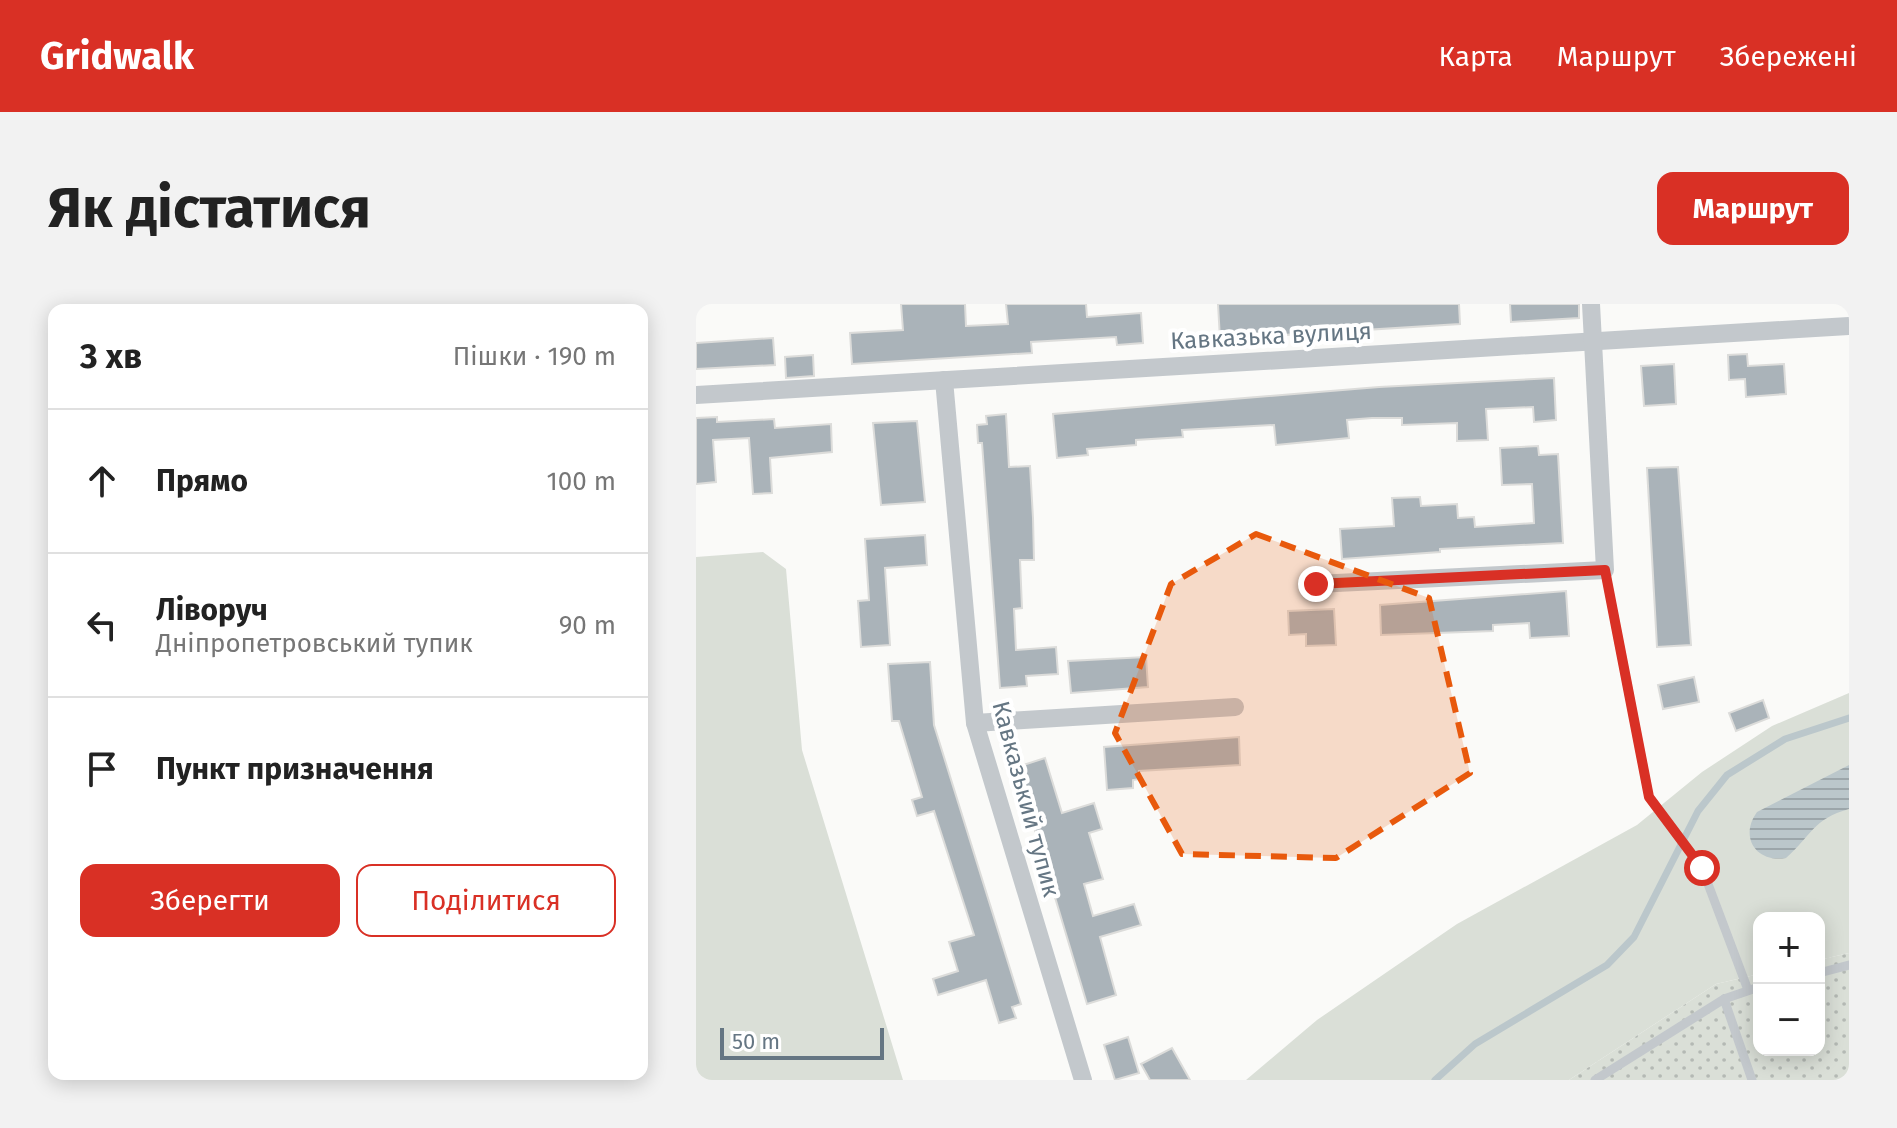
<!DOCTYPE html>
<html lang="uk">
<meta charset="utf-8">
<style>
body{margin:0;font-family:"Fira Sans",sans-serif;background:#f2f2f2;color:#222}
.controls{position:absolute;right:24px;bottom:24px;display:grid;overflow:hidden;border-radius:16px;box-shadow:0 4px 20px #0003}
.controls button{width:72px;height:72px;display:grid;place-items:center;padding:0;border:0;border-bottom:2px solid #e0e0e0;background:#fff;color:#222;font:40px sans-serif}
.scale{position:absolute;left:24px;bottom:20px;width:164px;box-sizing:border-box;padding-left:8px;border:4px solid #657683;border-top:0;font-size:22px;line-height:28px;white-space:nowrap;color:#657683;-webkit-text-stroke:6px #fff;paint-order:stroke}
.stop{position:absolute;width:24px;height:24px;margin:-18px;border:6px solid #d93025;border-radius:50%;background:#fff}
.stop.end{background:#d93025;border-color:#fff;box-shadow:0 2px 8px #0008}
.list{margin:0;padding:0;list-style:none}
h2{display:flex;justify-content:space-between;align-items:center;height:104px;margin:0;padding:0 32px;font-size:34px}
h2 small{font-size:26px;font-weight:400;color:#767676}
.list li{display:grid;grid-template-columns:52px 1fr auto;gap:24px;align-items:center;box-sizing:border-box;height:144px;padding:0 32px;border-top:2px solid #e0e0e0}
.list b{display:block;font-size:30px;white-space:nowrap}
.list p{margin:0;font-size:26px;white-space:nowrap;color:#767676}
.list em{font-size:26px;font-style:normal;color:#767676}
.actions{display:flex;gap:16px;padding:24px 32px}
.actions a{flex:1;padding:18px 0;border:2px solid #d93025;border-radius:16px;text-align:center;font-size:28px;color:#d93025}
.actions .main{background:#d93025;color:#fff}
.icon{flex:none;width:44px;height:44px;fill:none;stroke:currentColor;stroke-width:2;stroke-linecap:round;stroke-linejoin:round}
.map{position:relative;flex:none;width:1153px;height:776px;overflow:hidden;border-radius:16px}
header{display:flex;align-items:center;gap:48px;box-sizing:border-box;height:112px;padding:0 40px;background:#d93025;color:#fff}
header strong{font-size:38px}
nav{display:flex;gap:44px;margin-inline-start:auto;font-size:28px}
.intro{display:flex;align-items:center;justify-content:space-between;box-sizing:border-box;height:192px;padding:0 48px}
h1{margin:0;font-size:56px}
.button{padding:20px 36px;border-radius:16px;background:#d93025;color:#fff;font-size:28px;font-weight:700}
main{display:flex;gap:48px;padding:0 48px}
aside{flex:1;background:#fff;border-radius:16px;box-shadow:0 4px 20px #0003}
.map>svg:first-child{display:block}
</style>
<header>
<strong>Gridwalk</strong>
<nav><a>Карта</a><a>Маршрут</a><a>Збережені</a></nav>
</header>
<div class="intro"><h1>Як дістатися</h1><a class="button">Маршрут</a></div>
<main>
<aside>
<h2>3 хв<small>Пішки · 190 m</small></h2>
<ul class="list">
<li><svg class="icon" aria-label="ahead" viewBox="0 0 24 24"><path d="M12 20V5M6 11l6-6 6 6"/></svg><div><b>Прямо</b></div><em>100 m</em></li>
<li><svg class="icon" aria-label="left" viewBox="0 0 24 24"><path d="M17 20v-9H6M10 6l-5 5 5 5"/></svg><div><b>Ліворуч</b><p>Дніпропетровський тупик</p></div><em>90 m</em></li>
<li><svg class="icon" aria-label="arrive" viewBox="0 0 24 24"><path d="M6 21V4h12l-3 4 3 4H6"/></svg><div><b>Пункт призначення</b></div></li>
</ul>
<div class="actions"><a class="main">Зберегти</a><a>Поділитися</a></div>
</aside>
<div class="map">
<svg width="1153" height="776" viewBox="0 0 1153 776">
<defs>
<pattern id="garden-dots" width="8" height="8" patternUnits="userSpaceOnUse" patternTransform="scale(2)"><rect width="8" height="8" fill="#dadfd7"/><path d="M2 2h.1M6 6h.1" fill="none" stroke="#b4b9b4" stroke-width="1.8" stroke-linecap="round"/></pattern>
<pattern id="water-rules" width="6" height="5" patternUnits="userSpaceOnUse" patternTransform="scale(2)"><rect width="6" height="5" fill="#bbc7cb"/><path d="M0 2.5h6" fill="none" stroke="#9ca6aa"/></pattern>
</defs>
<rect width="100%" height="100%" fill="#fafaf8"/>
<g fill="#dadfd7">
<path d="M67,248L90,265L106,446L207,776H0V253Z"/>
<path d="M1153,389V649L1123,656V614H1063V670L1020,680L873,776H550L621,716L761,620L941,521L1006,468L1076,422Z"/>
</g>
<path fill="url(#garden-dots)" d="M1153,649V776H873L1020,680L1063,670V746H1123V656Z"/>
<path fill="url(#water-rules)" d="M1153,461V505C1117,515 1115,532 1090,554C1060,559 1043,533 1061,508Z"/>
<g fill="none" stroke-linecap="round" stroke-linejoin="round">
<path stroke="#bbc7cb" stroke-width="7" d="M739,776L779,740L911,661L938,633L1002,507L1031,471L1089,435L1153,414"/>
</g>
<g fill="#aab3b9" stroke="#dcdcda" stroke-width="2">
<path d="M205,0H269L270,22L312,20L310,0H390L391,13L445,9L447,39L421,41L420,33L335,38L336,49L156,60L154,29L207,26Z"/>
<path d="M522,0H763L764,20L524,35Z"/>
<path d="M814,0H883V14L815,18Z"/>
<path d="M77,34L79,61L0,65V39Z"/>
<path d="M1051,50L1052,62L1088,60L1090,90L1050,93L1049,75L1033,76L1032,51Z"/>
<path d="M117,51L118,72L90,74L89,53Z"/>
<path d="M978,60L980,100L948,102L945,62Z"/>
<path d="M858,74L860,116L838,118L837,103L790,105L792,136L761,137V119L706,121V114H676L651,116L653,134L580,141L578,121L486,126L487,133L440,136V141L391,145L392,151L361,154L357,110L683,83Z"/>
<path d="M310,110L313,163L334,162L337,214L338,256H324L326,304L318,305L320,346L360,343L362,370L330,372L331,382L304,384L286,139H282L281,121L291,120L290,112Z"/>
<path d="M21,113V118L78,115L79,124L135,120L136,148L74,154L76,189L57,190L53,134L17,136L20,178L0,180V114Z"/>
<path d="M221,117L229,198L185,201L177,119Z"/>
<path d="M842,142L843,151L862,150L867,239L744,245V248L646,255L644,225L698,222L696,194L724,193L725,202L761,200L762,214L778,213L779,223L838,219L836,180L806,181L804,144Z"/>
<path d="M982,163L995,341L961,343L951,164Z"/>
<path d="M229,231L231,261L189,264L194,341L165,343L162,297L173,296L169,235Z"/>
<path d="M870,287L873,332L834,334L833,319L797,321V327L685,331L684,301Z"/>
<path d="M638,305L640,341L610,342V330L593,331L592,307Z"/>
<path d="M450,353L452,383L375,389L372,357Z"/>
<path d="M234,358L238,421L325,700L316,703L320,714L303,719L290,676L242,691L237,675L262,667L253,638L278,631L238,507L221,512L216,496L226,493L203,417H196L192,360Z"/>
<path d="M998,373L1003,398L967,405L962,381Z"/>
<path d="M1067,396L1073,414L1040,427L1033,409Z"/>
<path d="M543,433L544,461L443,467L444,475L437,476V484L411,486L408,443Z"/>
<path d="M349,454L366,509L398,499L406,525L393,529L407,575L388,580L397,612L438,600L445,621L404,633L420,691L391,700L328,490L323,491L315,465Z"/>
<path d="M432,733L443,769L419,776L408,741Z"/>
<path d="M476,744L494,776H454L445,760Z"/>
</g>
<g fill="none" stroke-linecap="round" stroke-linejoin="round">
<g stroke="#c3c8cc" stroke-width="9">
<path d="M909,266L953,493L1006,564L1052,686"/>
<path d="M1123,669L1153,661"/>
<path d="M1028,695L1056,776"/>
<path d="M899,776L1028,695L1063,683"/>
</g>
<g stroke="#c3c8cc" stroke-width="18">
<path d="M248,76L279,419L387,776"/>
<path d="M0,91L1153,22"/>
<path d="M620,280L909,266L895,0"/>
<path d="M279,419L539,403"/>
</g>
</g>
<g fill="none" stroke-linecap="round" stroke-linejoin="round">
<path stroke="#d93025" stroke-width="10" d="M620,280L909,266L953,493L1006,564"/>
</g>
<path fill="#e8590c" fill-opacity="0.2" stroke="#e8590c" stroke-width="6" stroke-dasharray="16 10" stroke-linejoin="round" d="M560,230L733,294L774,469L640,554L486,550L419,429L475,280Z"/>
<g text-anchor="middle" stroke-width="8" stroke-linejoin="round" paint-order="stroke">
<g font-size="24" fill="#657683" stroke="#fff">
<text transform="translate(575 32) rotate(-3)" y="8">Кавказька вулиця</text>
<text transform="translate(330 495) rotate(75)" y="8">Кавказький тупик</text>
</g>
</g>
</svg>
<div class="controls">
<button>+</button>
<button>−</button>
</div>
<div class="scale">50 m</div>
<div class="stop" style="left:1006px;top:564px"></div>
<div class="stop end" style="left:620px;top:280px"></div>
</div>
</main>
